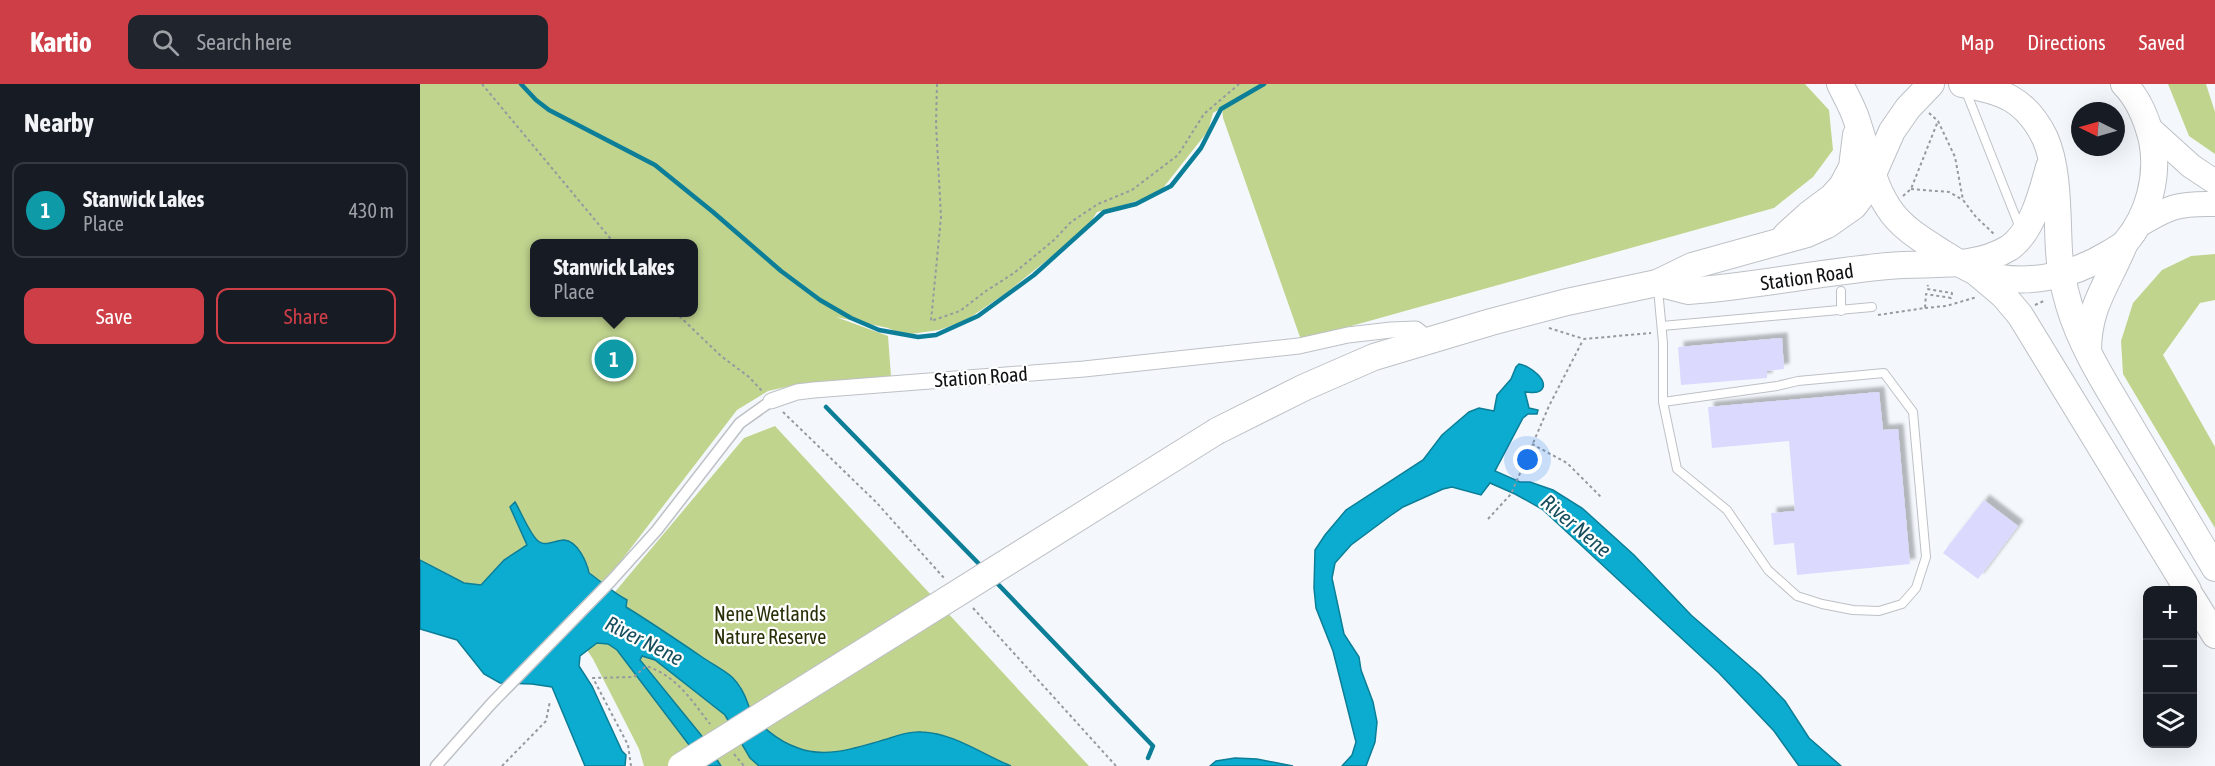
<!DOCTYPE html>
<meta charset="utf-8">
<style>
body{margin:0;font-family:"Asap Condensed",sans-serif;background:#20242c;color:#f1f3f6}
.controls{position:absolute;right:18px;bottom:18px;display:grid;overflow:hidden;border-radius:12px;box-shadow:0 6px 24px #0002}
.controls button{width:54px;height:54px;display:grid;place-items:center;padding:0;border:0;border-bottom:2px solid #363941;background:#171b24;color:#f1f3f6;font:30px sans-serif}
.compass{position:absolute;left:1651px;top:18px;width:54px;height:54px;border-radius:50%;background:#171b24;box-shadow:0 6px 24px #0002;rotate:275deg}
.you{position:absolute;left:1108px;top:376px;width:21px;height:21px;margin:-15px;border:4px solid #fff;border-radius:50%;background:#1a73e8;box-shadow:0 0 0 9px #1a73e833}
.badge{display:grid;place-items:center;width:39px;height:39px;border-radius:50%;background:#ce3e47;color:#fff;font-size:20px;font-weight:700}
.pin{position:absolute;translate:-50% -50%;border:3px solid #fff;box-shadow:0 2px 6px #0006}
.popup{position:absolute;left:110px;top:155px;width:168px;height:78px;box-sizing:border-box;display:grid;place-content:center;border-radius:12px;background:#171b24;filter:drop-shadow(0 2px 4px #0005);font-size:20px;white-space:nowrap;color:#9ea1a6}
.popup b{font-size:22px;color:#f1f3f6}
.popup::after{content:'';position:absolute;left:50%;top:100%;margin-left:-12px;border:12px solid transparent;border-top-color:#171b24}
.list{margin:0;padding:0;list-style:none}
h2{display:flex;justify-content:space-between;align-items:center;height:78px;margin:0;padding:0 24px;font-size:26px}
h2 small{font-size:20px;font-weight:400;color:#9ea1a6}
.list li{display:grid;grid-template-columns:39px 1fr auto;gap:18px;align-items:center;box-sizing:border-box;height:96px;margin:0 12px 12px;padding:0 12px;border:2px solid #363941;border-radius:12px}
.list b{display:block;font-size:22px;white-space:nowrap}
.list p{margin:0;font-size:20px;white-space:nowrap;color:#9ea1a6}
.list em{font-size:20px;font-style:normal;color:#9ea1a6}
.actions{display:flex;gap:12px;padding:18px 24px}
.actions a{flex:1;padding:14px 0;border:2px solid #ce3e47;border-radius:12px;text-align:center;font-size:21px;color:#ce3e47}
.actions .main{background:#ce3e47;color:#fff}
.icon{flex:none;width:33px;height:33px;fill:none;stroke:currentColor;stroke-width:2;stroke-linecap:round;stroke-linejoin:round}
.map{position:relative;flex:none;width:1795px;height:682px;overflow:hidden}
header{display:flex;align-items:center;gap:36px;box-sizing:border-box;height:84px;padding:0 30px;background:#ce3e47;color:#fff}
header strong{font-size:28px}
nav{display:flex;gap:33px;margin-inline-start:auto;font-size:21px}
.search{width:420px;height:54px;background:#20242c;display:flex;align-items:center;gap:15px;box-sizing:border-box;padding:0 21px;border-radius:12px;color:#9ea1a6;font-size:22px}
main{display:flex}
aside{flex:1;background:#171b24}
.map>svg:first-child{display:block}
</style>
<header>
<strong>Kartio</strong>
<div class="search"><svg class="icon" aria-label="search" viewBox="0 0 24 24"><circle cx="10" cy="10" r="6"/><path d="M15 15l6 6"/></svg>Search here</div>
<nav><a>Map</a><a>Directions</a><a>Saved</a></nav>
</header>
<main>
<aside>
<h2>Nearby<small></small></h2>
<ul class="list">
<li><span class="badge" style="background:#0f9aa8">1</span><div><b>Stanwick Lakes</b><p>Place</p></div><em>430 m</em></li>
</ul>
<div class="actions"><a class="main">Save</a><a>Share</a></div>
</aside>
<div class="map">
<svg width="1795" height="682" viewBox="0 0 1795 682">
<defs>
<filter id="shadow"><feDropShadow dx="5.5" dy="-5.5" stdDeviation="1.5" flood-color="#0004"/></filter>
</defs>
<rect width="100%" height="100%" fill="#f4f8fd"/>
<g fill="#c1d48e" fill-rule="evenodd">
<path d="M0,0H1385L1409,26L1413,66L1393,93L1354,124L881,256L803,34L802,24L793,29L788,47L743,104L725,114L705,121L677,128L666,145L586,209L545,237L519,246L484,251L468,244L416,233L468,252L471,292L375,301L348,307L317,326L184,499L169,489L167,479L146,456L125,460L117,456L90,423L108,461C94,470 81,478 71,491C69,494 65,500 61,501C47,505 14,483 0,476ZM115,160H274V228H115Z"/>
<path d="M1748,0H1786L1795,28V70L1769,52Z"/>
<path d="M1795,170V216L1780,219L1743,271L1795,363V444L1703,290L1701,257L1713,219L1742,186L1771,172Z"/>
<path d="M355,342L669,682H224L219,665L173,575L155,548L194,509L324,354Z"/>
</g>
<g fill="#0baccf" stroke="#0c7e97" stroke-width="1.5">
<path d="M1099,280C1109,281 1132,298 1120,307C1116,310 1109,308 1105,308L1109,324L1118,326L1117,330H1108L1103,334L1075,387L1100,398H1110L1133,406L1162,424L1214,471L1271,531L1340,591L1365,617L1389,654L1421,682H1379L1354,647L1299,589L1122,425L1095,410L1070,399L1061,411L1032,403L1023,405L983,423L970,432L931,461L915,479L912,494L924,550L939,573L941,586L953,618L957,638L955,658L946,682H922L932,671L936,658L913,567L896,524L894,504L895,466L905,451L926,426L1003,376L1022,351L1049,328L1059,324L1074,327L1077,311L1091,295L1096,283Z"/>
<path d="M95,418C101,428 109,448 117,456C125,464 135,456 144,456C158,457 167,479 169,489C182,498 193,509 207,516L206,523C232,539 257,556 282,573C292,580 304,586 312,593C320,601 325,611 328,620C333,639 360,658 378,664C406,675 439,663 467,655C478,651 490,647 502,648C533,649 562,670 591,682H339L330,674L305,631L235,576L222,572L220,576L281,651L301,682H285L197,566L188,560L177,559L160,572L159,582L172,602L202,667L206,671L205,682H165L132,603L112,600L80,599L64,590L37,556L0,545V476L44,499L61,501L84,476L107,461L90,423Z"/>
<path d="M815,674L837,675L873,682H790L796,677Z"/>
</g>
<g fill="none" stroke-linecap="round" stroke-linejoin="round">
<g stroke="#0c7e97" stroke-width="4.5">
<path d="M101,0L116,16L129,26L235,81L293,128L361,187L400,216L431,234L459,246L498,253L516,251L558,232L614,191L684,128L716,120L751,102L781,64L801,25L844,0"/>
<path d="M406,323L563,484"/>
<path d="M575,497L733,662L728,674"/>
</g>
</g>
<g fill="#dcd9fe" filter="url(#shadow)">
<path d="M1362,254L1364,285L1347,287V294L1261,301L1258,263Z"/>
<path d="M1459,308L1463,346L1478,345L1490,480L1377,491L1374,459L1354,461L1351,429L1375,427L1369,357L1292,364L1288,323Z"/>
<path d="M1564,416L1598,442L1558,495L1523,469Z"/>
</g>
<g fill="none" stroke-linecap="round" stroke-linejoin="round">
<defs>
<g id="service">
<path d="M1545,5L1600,144"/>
<path d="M1238,205L1243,259V318L1257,385L1307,426L1348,486L1377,512L1402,520L1433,526L1459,527L1482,520L1496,504L1506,473L1493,328L1464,289L1378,297L1357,302L1243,318"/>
<path d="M1421,227V207"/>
<path d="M1242,242L1452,223"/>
</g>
<path id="pedestrian" d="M16,682L71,620L191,497L237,446L320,339L351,317"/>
<path id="minor" d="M351,317L377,308L394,306L664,285L879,262L928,251L971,246L996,245L1001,249L1004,258"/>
<g id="primary">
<path d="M1729,44L1771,82L1795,98"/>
<path d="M1717,142C1749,123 1757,119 1795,120"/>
</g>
<g id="trunk">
<path d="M1420,0C1426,12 1433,24 1437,37C1447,66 1451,97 1468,123C1480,143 1504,157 1523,169C1534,176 1547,185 1559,189C1604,203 1651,193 1690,169C1695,166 1701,163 1705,159C1729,131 1739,92 1732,56C1727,36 1719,15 1704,0"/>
<path d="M1542,0C1582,7 1606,15 1625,54C1639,85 1637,134 1639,167C1640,185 1644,204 1649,221C1662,265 1688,304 1711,343C1739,390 1767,437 1795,484"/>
<path d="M1366,151L1388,131L1412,113L1422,102L1432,83L1436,51"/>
<path d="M1557,189L1583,211L1600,231L1768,506"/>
<path d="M1237,199L1268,207C1335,202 1401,188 1468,182C1509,178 1553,186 1589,164C1612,149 1622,108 1629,83"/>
<path d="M1668,267C1668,222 1688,200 1704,161"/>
<path d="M797,347L885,303L954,273L1071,238L1147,218L1237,199L1272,182L1387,150L1407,141L1434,122L1446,106L1472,47L1488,24L1511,0"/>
<path d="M1772,514L1795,551"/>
</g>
</defs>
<use href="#service" stroke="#bdc0c5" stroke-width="10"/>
<use href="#pedestrian" stroke="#bdc0c5" stroke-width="13"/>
<use href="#minor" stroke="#bdc0c5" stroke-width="17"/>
<use href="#primary" stroke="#bdc0c5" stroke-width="26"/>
<use href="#trunk" stroke="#bdc0c5" stroke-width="28"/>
<g stroke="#96999d" stroke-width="2" stroke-dasharray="3 3" stroke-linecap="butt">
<path d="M62,0L195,160"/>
<path d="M517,0L516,40L521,133L511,237L540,227L566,207L594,189L634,156L651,138L678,120L712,106L758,71L784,30L819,0"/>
<path d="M1509,29L1518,37L1535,73L1543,116L1556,133L1574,150"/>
<path d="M1491,105L1529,108L1543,116"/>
<path d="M1483,112L1491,105L1518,37"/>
<path d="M1615,221L1626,216"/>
<path d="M1505,224L1526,222L1557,213"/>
<path d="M255,228L301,272L329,293L342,307"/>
<path d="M1458,231L1505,224L1506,210L1531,214L1532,209L1507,205L1508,201"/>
<path d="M1129,244L1164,255L1231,249"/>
<path d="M363,328L456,418L524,494"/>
<path d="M1112,360L1147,379L1182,414"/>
<path d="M1068,435L1091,410L1129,322L1163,256"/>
<path d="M553,524L696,682"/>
<path d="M314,670L324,682"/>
<path d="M82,682L126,637L130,617"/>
<path d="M211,682L208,661L173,594L214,593L226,582C257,592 271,616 290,640"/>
</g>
<use href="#service" stroke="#fff" stroke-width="8"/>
<use href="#pedestrian" stroke="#fff" stroke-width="10"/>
<use href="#minor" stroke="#fff" stroke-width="15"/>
<use href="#primary" stroke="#fff" stroke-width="24"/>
<use href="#trunk" stroke="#fff" stroke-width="26"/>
<defs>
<path id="trunk-bridge" d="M261,682L797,347"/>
</defs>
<use href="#trunk-bridge" stroke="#bdc0c5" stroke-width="28" stroke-linecap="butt"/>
<use href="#trunk-bridge" stroke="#fff" stroke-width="26"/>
</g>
<g text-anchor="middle" stroke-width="4.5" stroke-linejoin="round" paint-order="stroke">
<g font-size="20" fill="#101113" stroke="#fff">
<text transform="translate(1387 193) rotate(-8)" y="7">Station Road</text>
<text transform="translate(561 293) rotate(-4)" y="7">Station Road</text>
</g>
<g font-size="20" fill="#272f06" stroke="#fff">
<text x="350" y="537">Nene Wetlands<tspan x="350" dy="23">Nature Reserve</tspan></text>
</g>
<g font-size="21" font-style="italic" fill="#164e5d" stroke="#fff">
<text transform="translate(1156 442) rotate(40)" y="7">River Nene</text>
<text transform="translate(224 557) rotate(27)" y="7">River Nene</text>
</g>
</g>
</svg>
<div class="controls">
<button>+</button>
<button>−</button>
<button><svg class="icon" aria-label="layers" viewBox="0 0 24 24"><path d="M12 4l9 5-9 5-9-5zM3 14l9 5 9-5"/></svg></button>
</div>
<svg class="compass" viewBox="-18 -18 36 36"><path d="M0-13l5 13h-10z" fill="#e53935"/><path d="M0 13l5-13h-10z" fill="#9ea1a6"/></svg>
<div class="you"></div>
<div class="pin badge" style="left:194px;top:275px;background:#0f9aa8">1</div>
<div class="popup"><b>Stanwick Lakes</b>Place</div>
</div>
</main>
